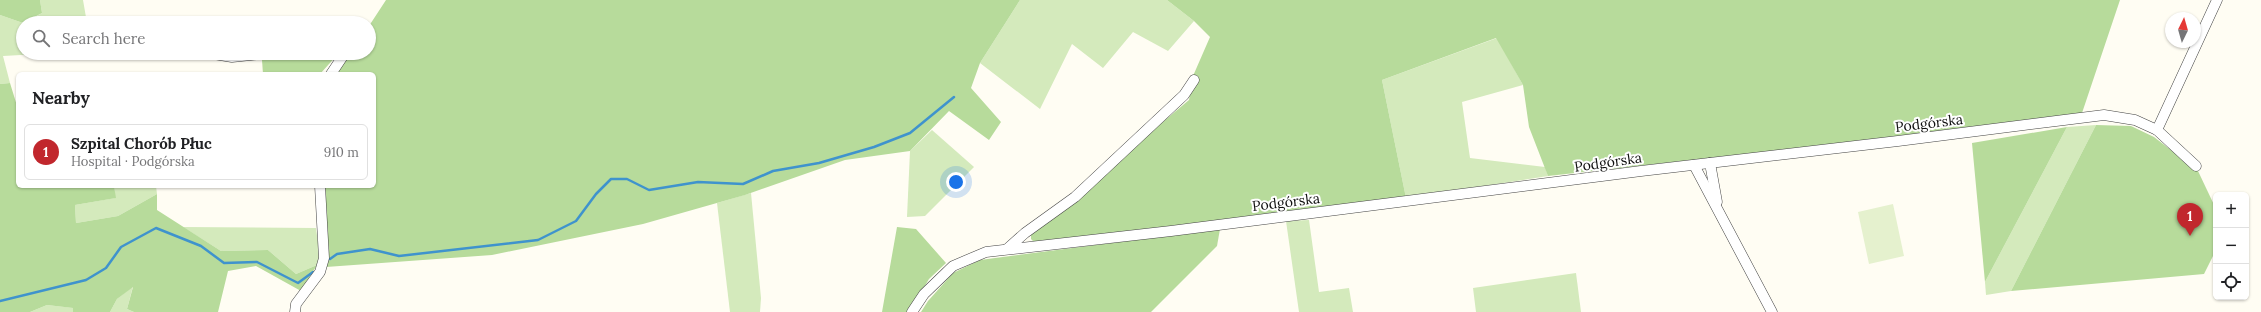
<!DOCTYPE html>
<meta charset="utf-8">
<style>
body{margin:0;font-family:Lora,serif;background:#f2f2f2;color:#202124}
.controls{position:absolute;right:12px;bottom:12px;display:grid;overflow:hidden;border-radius:6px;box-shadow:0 1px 3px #0004}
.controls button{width:36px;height:36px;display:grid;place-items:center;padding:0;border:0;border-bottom:1px solid #e0e0e0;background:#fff;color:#202124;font:20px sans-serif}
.compass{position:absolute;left:2165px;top:12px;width:36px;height:36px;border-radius:50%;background:#fff;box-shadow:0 1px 3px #0004;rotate:5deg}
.you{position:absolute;left:956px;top:182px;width:14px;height:14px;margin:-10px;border:3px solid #fff;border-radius:50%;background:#1a73e8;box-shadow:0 0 0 6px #1a73e833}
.badge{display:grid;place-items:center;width:26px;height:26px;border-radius:50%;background:#c1272d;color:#fff;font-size:13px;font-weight:700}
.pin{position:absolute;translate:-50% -33px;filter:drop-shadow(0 1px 2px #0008)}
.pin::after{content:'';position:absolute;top:21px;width:14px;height:12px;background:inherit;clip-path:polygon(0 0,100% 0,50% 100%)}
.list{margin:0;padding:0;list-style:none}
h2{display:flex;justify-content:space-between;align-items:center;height:52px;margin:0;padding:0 16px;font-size:17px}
h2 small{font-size:13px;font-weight:400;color:#757577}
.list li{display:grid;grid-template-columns:26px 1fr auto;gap:12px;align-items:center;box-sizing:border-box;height:56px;margin:0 8px 8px;padding:0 8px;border:1px solid #e0e0e0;border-radius:6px}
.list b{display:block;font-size:15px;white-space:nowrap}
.list p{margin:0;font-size:13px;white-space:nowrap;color:#757577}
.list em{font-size:13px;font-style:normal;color:#757577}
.icon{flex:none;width:22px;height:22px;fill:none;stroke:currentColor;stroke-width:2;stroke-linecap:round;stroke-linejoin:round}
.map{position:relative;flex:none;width:2261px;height:312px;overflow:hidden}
.search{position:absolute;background:#fff;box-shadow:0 1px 3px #0004;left:16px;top:16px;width:360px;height:44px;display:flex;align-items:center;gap:10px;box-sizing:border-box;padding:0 14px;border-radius:22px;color:#757577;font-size:15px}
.panel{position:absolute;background:#fff;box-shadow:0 1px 3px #0004;left:16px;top:72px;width:360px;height:116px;border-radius:6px}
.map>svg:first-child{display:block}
</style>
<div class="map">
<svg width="2261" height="312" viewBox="0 0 2261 312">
<rect width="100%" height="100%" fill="#fffdf3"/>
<g fill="#d4eabc">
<path d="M40,0H83L87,23H24L42,13Z"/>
<path d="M1020,0H1167L1194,21L1168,51L1133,32L1103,68L1072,44L1040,109L980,63Z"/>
<path d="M0,15L23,23V53H57L3,56L10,83L0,84Z"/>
<path d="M1497,38L1523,85L1462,102L1470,158L1545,167L1548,176L1406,198L1382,80Z"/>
<path d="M2096,125L2011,291L1986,295L1985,282L2067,127Z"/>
<path d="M932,130L974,167L925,216L907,217L910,151Z"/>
<path d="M114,186H156L157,194L118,216L76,223L75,205L115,198Z"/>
<path d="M751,193L761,298L760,312H730L717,203Z"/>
<path d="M1309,220L1319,292L1349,288L1353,312H1299L1286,221Z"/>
<path d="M183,227L316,228L320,258L317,265L296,274L268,250L221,251Z"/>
<path d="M1576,273L1581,312H1476L1473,288Z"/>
<path d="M133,286L127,309L134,312H110L117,299Z"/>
<path d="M47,305L74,308L73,312H30Z"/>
</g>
<g fill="#b7db9b">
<path d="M0,0H40L42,13L23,23L0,15Z"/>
<path d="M386,0H1020L980,63L971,88L1001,122L989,140L949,111L910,151L845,160L745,195L643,224L492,255L326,267L320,186H374V74H331L348,53H369V26Z"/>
<path d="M1167,0H2120L2082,113L1972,129L1548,176L1529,127L1523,85L1496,38L1382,80L1406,198L1036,244L1031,239V233L1189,100L1193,76L1210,37L1194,21Z"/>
<path d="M283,53H339L320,74H263L262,60Z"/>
<path d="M10,83L18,109V186H114L116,198L75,205L76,223L118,216L157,194V210L221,251L268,250L296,274L317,265L301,291L256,266L228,271L218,312H134L127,309L133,287L117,299L110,312H73V308L47,305L30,312H0V84Z"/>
<path d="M2096,125L2131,126L2154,137L2198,171L2216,209V250L2204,274L2011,291Z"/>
<path d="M2067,127L1985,282L1972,143Z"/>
<path d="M897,227L916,229L946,263L929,279L909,312H882Z"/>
<path d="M1220,229L1217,246L1151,312H921L928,301L953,273L980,260Z"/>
</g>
<path fill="#e5f1ce" d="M1893,204L1904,256L1869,264L1858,212Z"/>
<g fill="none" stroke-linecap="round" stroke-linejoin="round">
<g stroke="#3f93cd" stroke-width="2.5">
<path d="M330,259L337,254L370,249L399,256L538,240L576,221L596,194L611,179H627L649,190L698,182L743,184L773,171L819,163L874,147L910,133L954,97"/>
<path d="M0,301L86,280L106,268L121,247L156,228L201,246L224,263L257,262L298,283L313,272"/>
</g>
<defs>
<g id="minor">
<path d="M208,53L232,57L269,53"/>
<path d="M331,74L345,53"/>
<path d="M2157,130L2217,0"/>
<path d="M1710,163L1717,202"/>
<path d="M1694,165L1772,312"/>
<path d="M1007,249L1025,233L1075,197L1184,95L1194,80"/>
<path d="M295,312L296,304L320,272L324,258L320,186"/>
<path d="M912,312L924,294L953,266L986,252L1171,231L1641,171L1898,141L2064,120L2104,115L2135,120L2157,130L2196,166"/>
</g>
</defs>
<use href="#minor" stroke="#434343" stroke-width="11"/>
<use href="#minor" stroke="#fff" stroke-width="10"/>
</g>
<g text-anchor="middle" stroke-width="4" stroke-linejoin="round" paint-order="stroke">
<g font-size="14" fill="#101010" stroke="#fff">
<text transform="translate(1929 123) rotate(-7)" y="5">Podgórska</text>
<text transform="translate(1608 162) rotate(-8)" y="5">Podgórska</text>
<text transform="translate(1286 202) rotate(-7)" y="5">Podgórska</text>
</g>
</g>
</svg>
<div class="controls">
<button>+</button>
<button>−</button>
<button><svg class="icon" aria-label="locate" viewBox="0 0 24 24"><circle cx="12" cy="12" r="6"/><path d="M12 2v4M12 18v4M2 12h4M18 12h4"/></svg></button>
</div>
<svg class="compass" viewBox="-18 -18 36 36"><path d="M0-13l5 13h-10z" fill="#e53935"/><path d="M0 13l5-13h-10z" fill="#757577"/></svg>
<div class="you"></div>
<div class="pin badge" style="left:2190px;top:236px">1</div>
<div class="search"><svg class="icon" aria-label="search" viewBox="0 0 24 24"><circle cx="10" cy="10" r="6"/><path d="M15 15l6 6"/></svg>Search here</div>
<section class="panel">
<h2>Nearby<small></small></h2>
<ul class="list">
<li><span class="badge">1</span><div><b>Szpital Chorób Płuc</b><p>Hospital · Podgórska</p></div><em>910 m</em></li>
</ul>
</section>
</div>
